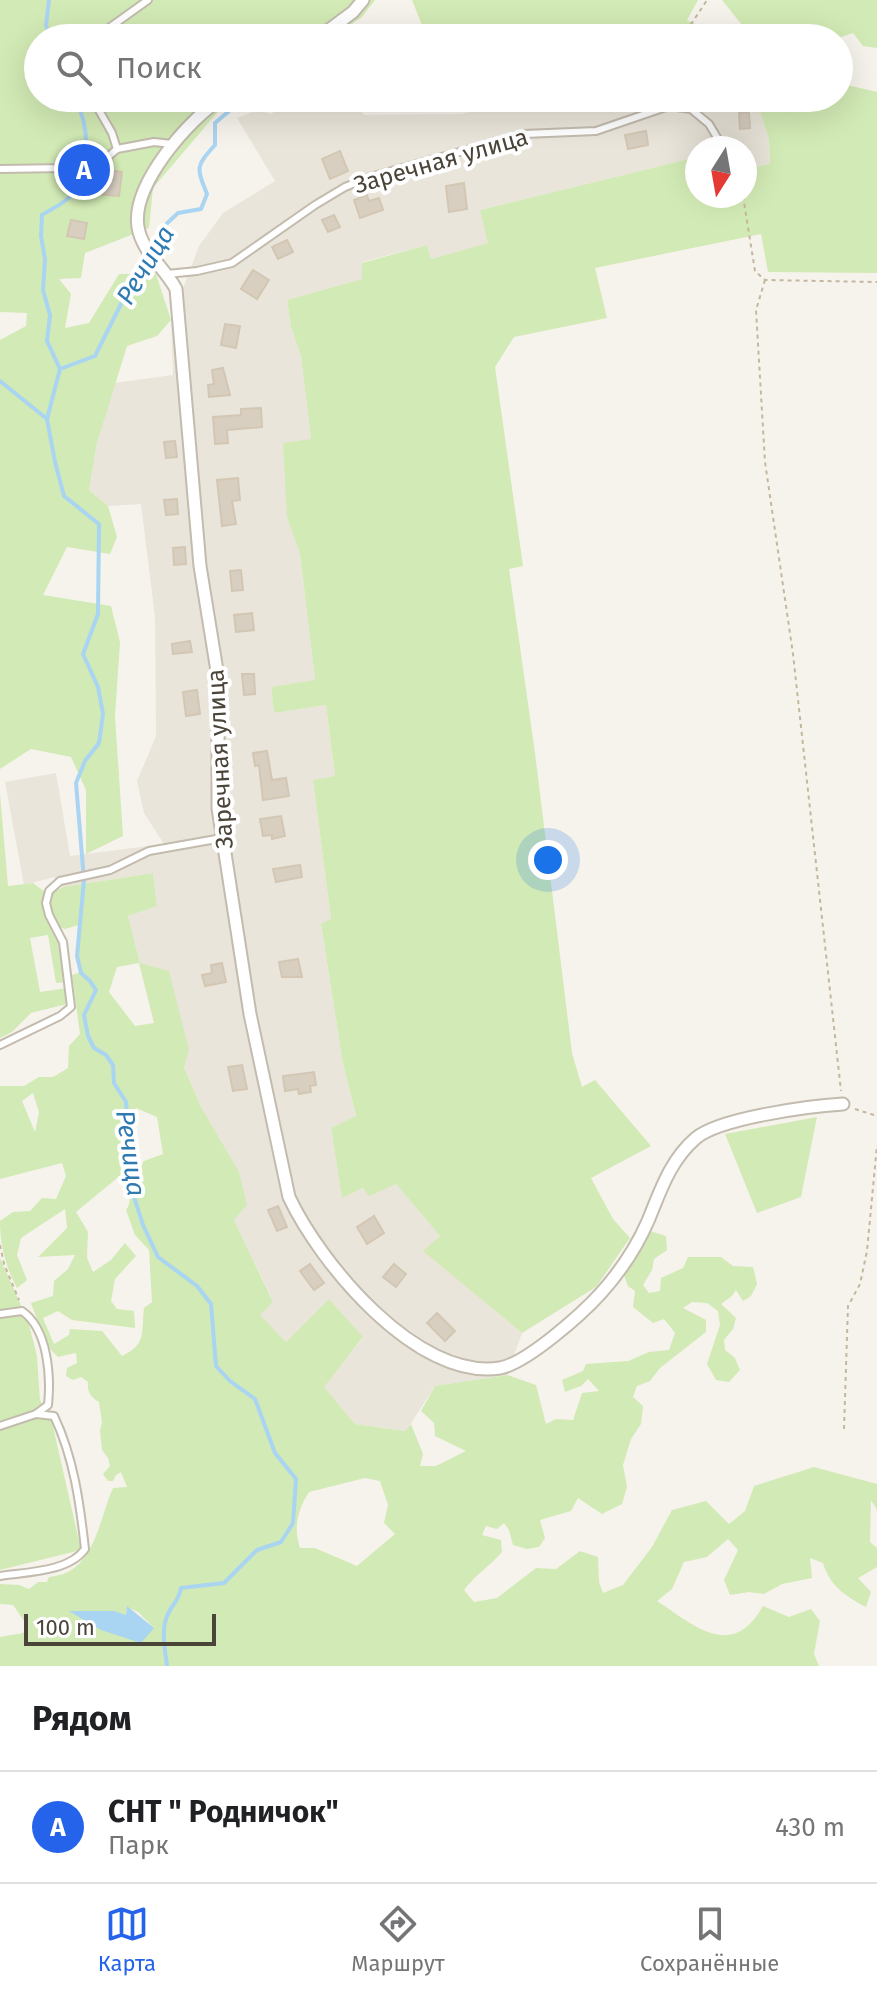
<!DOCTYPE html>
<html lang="ru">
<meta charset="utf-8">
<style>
body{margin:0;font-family:"Fira Sans",sans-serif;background:#f2f2f2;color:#202124}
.compass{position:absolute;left:685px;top:136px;width:72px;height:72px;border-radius:50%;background:#fff;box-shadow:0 8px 32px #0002;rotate:191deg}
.scale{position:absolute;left:24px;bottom:20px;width:192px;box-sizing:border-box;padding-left:8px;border:4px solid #4b4439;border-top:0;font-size:22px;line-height:28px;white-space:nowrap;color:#4b4439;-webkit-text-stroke:6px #fff;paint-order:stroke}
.you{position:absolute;left:548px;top:860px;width:28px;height:28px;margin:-20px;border:6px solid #fff;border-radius:50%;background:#1a73e8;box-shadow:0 0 0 12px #1a73e833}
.badge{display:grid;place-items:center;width:52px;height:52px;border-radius:50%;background:#2563eb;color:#fff;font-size:26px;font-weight:700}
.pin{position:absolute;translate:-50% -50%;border:4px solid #fff;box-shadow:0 2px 8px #0006}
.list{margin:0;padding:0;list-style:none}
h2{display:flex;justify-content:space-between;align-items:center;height:104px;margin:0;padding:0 32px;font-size:34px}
h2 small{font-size:26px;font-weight:400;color:#757577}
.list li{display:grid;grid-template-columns:52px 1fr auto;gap:24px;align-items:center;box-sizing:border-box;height:112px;padding:0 32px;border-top:2px solid #e0e0e0}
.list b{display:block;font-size:30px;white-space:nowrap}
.list p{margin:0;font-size:26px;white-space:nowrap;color:#757577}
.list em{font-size:26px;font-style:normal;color:#757577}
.icon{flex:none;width:44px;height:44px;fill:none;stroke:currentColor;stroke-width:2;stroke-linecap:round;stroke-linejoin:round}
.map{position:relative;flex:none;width:877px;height:1666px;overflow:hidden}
.search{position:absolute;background:#fff;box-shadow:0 8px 32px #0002;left:24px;right:24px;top:24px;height:88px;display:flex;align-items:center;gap:20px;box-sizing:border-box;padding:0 28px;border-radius:44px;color:#757577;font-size:30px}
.sheet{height:216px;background:#fff}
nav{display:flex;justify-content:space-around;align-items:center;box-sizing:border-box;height:112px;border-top:2px solid #e0e0e0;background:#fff;font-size:22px;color:#757577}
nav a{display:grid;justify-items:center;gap:4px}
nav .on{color:#2563eb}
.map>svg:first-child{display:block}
</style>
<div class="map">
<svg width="877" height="1666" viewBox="0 0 877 1666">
<rect width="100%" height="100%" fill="#f6f3ec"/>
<path fill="#eae5da" d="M313,98H351L364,115L461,114L533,98H536L539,108L570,111L613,98H756L769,140L770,164L745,169V148H697V157L480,210L489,243L431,259L427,245L362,262V279L287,300L291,327L301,356L311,439L287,517L300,554L315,681L271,687L274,713L326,705L335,776L313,780L331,919L321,925L343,1064L356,1117L331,1129L342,1197L364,1188L369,1195L395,1183L440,1236L424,1251L522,1333L507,1375L435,1386L406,1431L355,1424L323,1387L363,1338L329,1299L286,1342L259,1315L273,1301L234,1220L202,1109L140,963L128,916L157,905L153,873L63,887L54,877L24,885L5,782L56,773L70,856L164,844L144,813L137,781L156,736L155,617L141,504L108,506L89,490L97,443L114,383L173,375L171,320L199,246L223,213L275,181L237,118L257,110L271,114L286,104Z"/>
<g fill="#d2eab5" fill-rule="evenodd">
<path d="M0,0H375L362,17L332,38H38V98H238L221,108L153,188L149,228L85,253L81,278L59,279L71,294L65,328L89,323L119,274H156L171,320L157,336L127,346L97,443L89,490L108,506L117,537L110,554L67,547L43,595L111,606L120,642L115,716L123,836L86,854V790L71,757L31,749L0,769V340L26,326L27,313L0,312Z"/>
<path d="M412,0H698L687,20C707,29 723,40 742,25L722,0H877V48L863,46L853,33L838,38H427Z"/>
<path d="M839,83L877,92V273L768,272L761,234L595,268L607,318L514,337L495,367L523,566L509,569L535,753L572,1053L582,1087L595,1080L651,1146L591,1178L613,1219L630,1238L596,1287L522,1333L423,1251L440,1236L396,1184L369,1196L363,1188L342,1198L331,1128L356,1116L343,1064L321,924L331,919L313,780L335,776L326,705L274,713L271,687L315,680L300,554L287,517L283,443L311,439L301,356L291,327L287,300L362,279V263L427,245L431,259L488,243L480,210L697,157V196H745V169L770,164L769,140L756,98H839Z"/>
<path d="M462,98H493V107L475,111Z"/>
<path d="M565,98H613L570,111Z"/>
<path d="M0,794L8,886L33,883L49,895L63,887L153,873L157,906L128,916L140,963L169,971L189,1050L184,1067L202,1109L239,1172L247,1205L234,1220L273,1302L260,1315L286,1342L329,1299L363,1337L324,1387L355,1424L405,1431L411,1424L423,1454L420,1466H436L466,1451L435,1436L434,1423L421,1411L435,1386L507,1375L536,1385L546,1424L556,1419L573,1420L582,1393L599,1391L588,1379L581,1386L565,1392L562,1380L583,1371L586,1364L628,1361L649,1352L669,1350L675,1333L664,1319L653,1323L633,1307L635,1291L628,1286L623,1273L650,1231L666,1236L667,1250L654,1259L652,1270L643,1285L649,1293L660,1291L661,1278L683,1268L688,1257H721L733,1266L753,1267L757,1284L751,1296L743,1301L736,1290L732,1296L721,1304L736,1318L733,1329L724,1340L725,1350L735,1358L740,1370L729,1382L716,1380L707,1364L720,1325L718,1311L707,1303L692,1302L683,1308L706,1320V1332L660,1368L650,1381L637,1386L633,1397L643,1406L641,1424L631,1439L623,1465L627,1487L622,1504L602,1514L578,1498L571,1511L540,1520L545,1538L539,1547L527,1549L513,1545L509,1530L504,1523L497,1529L486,1526L482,1535L501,1540L502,1552C490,1566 475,1575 464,1590L474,1602L497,1598L536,1568L556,1569L580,1551L598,1557L599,1582L603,1593L623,1585L652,1547L672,1510L706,1501L729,1524L745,1511L754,1486L814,1467L877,1484V1510L871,1500L870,1542L877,1548V1567L858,1578L871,1592L866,1607C845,1596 830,1586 823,1563L810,1558L812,1578L782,1584L764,1594L749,1592L730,1595L724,1580L738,1550L728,1539L707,1557L684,1562L672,1589L657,1601C695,1626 732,1661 763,1606L789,1617L811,1609L820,1621L814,1654L819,1666H0V1637L23,1633L27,1625L13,1605L0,1604V1584L19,1585L29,1589L38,1582H47L49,1577C55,1576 62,1575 68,1572C96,1558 101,1514 113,1488L127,1487L121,1472L116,1475L113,1481H108L103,1474L110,1466L108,1458L102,1450L100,1430L102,1422L99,1402C91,1397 87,1392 88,1382L81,1377L73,1380L66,1376L67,1368L77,1363L76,1353L58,1357L47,1346L31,1303L53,1296L54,1281L68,1269L75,1255L38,1257L67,1228L65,1209L21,1238L17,1255L27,1280L17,1288C6,1268 0,1245 0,1221L13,1212L30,1211L42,1198L56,1199L66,1176L62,1163L0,1179V1086H24L39,1077H53L68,1068L69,1046L80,1034L72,975L81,972L77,956L82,924L65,929L53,925L62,936L66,982L56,983L48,935L30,938L40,992L67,988V1004L31,1013L12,1032L0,1038ZM139,963L154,1023L135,1026L109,992L117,967ZM33,1093L39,1112L35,1132L22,1101ZM136,1108L157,1117L163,1154L144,1161L133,1181L126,1126ZM122,1174C127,1185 134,1199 126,1210L135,1235L149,1250L152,1302L144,1308C141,1333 147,1344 122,1356L102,1331L70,1329L69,1335L54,1344L43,1318L58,1311L72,1320L135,1328L134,1311L117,1309L111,1301L115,1279L136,1256L125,1243L111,1260L93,1272L87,1258L88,1232L76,1212ZM365,1478L380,1481L388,1505L384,1523L395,1534L357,1566L315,1548H300C293,1528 298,1509 309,1492ZM127,1607L138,1612L154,1628L71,1612L126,1615Z"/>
<path d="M817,1117L801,1197L757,1213L725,1134Z"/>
<path d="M0,1258L28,1321L37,1356L40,1400L52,1422L81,1550L0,1570Z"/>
</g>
<path fill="#a9d4f2" d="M127,1606L154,1628L141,1643L101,1630L69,1611H114L126,1615Z"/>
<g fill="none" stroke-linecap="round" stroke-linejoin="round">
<g stroke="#a9d4f2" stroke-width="4">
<path d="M49,0L46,25L50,38"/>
<path d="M519,38L521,34L541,32L549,38"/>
<path d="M75,98C89,125 92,167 72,194C66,203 51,209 42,215L41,236L45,259L43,290L50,315L47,341L60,369L47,419L55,462L64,496L99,524L98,614L83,654L98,687L103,714L99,743L85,761L76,783L84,880L77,956L81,973L90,981L96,990L84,1015L88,1036L94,1048L106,1055L113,1065L114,1083L126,1102L134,1197L143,1225L158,1257L197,1286L211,1304L216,1366L230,1381L255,1399L275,1453L296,1479L293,1523L281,1542L257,1550L224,1583L181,1588C179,1600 174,1602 169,1612C160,1628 165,1649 167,1666"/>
<path d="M60,369L95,356L128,290L143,272L160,230L178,213L201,209L207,194C196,167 196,166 215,145V123L235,106L252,105L265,98"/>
<path d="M0,381L47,419"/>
</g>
</g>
<g fill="#d8cfc1" stroke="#d3c7b4" stroke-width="2">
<path d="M739,113H749L750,128L740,129Z"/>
<path d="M646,131L648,145L628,149L625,135Z"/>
<path d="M340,151L348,171L330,179L322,159Z"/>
<path d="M109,170L122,172L119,196L95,194L96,182L101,183L102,177L108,178Z"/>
<path d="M464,183L467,209L449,212L446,186Z"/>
<path d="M367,195L369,201L379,198L383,210L360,218L354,200Z"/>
<path d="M334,215L340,227L328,232L322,220Z"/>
<path d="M71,220L87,223L84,239L67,236Z"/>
<path d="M287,240L293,252L278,259L272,247Z"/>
<path d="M253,270L269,280L257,299L241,289Z"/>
<path d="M225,324L240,326L236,348L221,345Z"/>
<path d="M223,368L230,395L209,397L208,385L214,384L212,370Z"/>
<path d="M261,408L262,427L227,430L228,443L215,444L213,417L241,415V409Z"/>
<path d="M175,441L177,457L166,458L164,442Z"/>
<path d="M238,478L240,500L232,501L236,524L222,526L217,480Z"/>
<path d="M177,499L178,514L166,515L164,500Z"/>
<path d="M185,547L186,564L174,565L173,548Z"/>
<path d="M241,570L243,590L232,591L230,571Z"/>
<path d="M252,613L254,630L236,632L234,615Z"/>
<path d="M190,641L192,652L173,654L172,644Z"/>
<path d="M242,674H254L255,694L244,695Z"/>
<path d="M197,690L200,714L186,716L183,692Z"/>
<path d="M267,751L272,780L286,778L289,796L263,800L259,765L255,766L253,753Z"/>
<path d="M281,816L285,836L272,839V835L263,836L260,819Z"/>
<path d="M300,865L302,877L276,882L273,869Z"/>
<path d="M298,959L302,977H282L279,962Z"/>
<path d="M222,963L226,982L205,986L202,975L212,973L211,965Z"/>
<path d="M242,1065L247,1089L233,1091L228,1067Z"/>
<path d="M314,1072L316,1085L310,1086L311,1092L299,1094L298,1089L285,1091L283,1076Z"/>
<path d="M278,1206L287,1227L277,1231L268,1210Z"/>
<path d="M374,1216L384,1233L367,1244L357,1227Z"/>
<path d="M310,1264L324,1283L314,1290L300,1271Z"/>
<path d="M394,1264L406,1274L396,1287L383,1277Z"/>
<path d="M437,1313L455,1331L445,1341L427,1323Z"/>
</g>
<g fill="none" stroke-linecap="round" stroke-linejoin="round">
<defs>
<g id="lane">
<path d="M95,38L148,0"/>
<path d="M117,149L154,142L172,144"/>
<path d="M0,169L66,168L102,162L117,149L112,133L92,98"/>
<path d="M167,274L197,271L232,263L315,205L345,187L370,177L524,134L596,131L669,106L691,109L709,124L721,144"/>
<path d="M0,1045L60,1016L71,1007L63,942L49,915L46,903L49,891L60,881L110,870L149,851L222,838"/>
<path d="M0,1314L22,1311C48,1329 51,1376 48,1405L36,1414L0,1426"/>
<path d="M0,1576C26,1572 69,1572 85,1549C80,1504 74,1458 54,1416L36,1414"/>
</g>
<g id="street">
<path d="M318,38L353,12L363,0"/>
<path d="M222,98C189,119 131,185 138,227C142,252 164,267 176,289L200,566L218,677V808L250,1014L289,1197C320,1263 417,1381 500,1368C527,1363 582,1314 601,1293C619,1273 637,1246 648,1221C660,1192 670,1160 696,1138C720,1118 810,1106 843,1104"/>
</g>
</defs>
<use href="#lane" stroke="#c2bbae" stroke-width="10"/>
<use href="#street" stroke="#c2bbae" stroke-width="15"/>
<g stroke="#c4b79f" stroke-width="2" stroke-dasharray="4 4" stroke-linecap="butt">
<path d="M682,38L707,0"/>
<path d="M743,196L755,271L765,280L877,282"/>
<path d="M765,280L756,310L765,462L793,654L841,1091"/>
<path d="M855,1109L877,1116"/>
<path d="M0,1245L4,1264L19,1300"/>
<path d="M844,1429L848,1306L860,1284L867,1251L877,1145"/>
</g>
<use href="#lane" stroke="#fff" stroke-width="6"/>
<use href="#street" stroke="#fff" stroke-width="11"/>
</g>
<g text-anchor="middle" stroke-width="8" stroke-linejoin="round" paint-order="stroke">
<g font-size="24" fill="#4b4439" stroke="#fff">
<text transform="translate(441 161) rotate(-16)" y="8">Заречная улица</text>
<text transform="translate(220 759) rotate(-93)" y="8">Заречная улица</text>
</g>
<g font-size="26" font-style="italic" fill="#2e7ab2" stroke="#fff">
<text transform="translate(145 265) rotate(-59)" y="9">Речица</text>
<text transform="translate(131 1153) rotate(82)" y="9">Речица</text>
</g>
</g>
</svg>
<svg class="compass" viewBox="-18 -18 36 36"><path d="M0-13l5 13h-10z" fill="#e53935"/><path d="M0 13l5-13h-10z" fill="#757577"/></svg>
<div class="scale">100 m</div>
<div class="you"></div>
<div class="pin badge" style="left:84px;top:170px">A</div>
<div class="search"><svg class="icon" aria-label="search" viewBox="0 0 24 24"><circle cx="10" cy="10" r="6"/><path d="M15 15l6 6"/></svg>Поиск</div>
</div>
<section class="sheet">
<h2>Рядом<small></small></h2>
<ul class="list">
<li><span class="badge">A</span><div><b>СНТ &quot; Родничок&quot;</b><p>Парк</p></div><em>430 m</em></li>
</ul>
</section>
<nav>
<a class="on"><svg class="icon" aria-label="map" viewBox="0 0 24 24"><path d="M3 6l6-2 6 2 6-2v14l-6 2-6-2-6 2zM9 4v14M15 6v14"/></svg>Карта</a>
<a><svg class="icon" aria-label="directions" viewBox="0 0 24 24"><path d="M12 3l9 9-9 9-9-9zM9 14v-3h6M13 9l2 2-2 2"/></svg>Маршрут</a>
<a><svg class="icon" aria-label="saved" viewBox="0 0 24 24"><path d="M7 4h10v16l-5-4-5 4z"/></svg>Сохранённые</a>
</nav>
